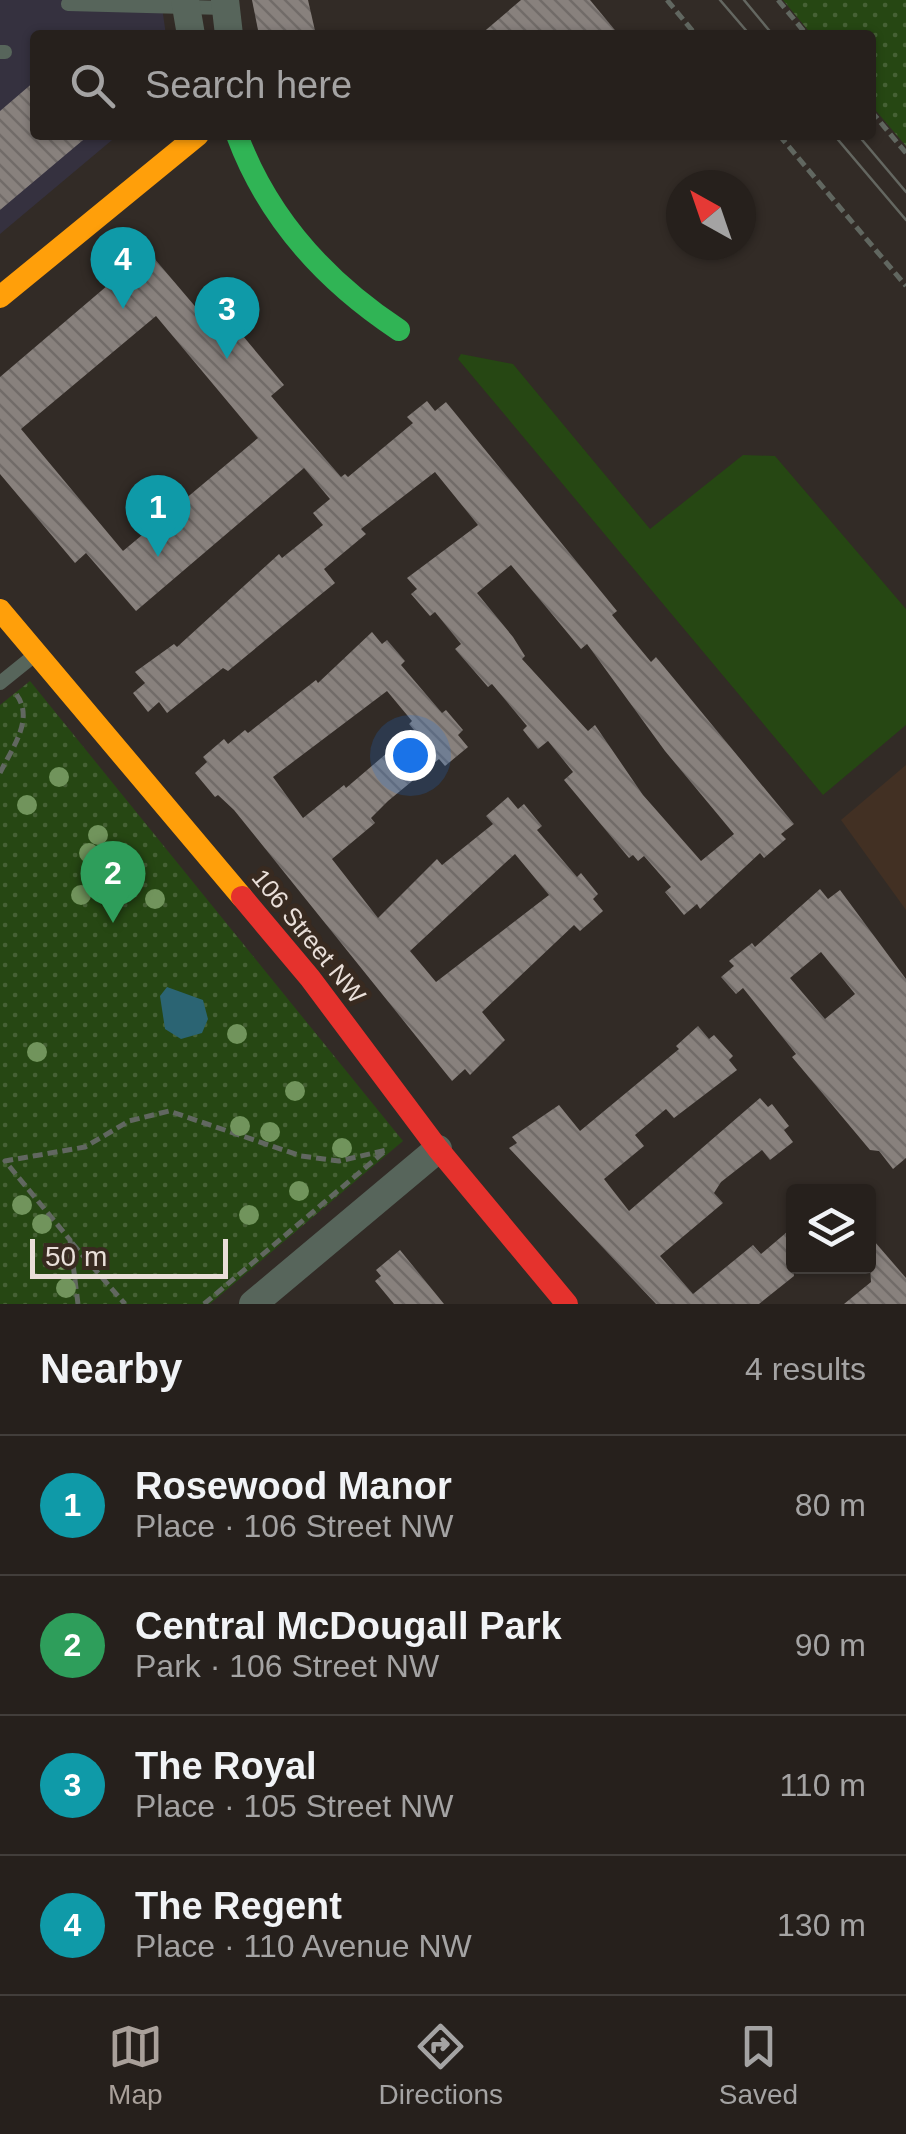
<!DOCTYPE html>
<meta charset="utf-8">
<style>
body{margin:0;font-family:Helvetica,sans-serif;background:#322d29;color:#f1f3f6}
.controls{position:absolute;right:30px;bottom:30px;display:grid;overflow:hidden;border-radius:10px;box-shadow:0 2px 8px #0004}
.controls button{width:90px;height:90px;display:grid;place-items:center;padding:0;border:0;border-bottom:2px solid #423e3b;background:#26201c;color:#f1f3f6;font:50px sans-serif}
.compass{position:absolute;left:666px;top:170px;width:90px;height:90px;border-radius:50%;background:#26201c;box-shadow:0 2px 8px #0004;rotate:320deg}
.scale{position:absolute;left:30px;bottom:25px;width:198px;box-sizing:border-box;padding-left:10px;border:5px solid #e9dfd9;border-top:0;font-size:28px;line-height:35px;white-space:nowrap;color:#e9dfd9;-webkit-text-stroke:8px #382a20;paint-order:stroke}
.you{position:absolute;left:410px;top:755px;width:35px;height:35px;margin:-25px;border:8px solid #fff;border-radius:50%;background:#1a73e8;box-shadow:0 0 0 15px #1a73e833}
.badge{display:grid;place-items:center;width:65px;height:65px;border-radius:50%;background:#a9a09a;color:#fff;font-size:32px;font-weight:700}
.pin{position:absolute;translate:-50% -82px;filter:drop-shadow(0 2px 5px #0008)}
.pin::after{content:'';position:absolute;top:52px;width:35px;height:30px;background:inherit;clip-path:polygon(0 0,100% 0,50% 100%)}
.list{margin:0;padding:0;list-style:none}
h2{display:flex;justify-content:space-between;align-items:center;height:130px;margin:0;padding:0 40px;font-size:42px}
h2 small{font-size:32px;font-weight:400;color:#a4a3a3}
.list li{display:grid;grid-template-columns:65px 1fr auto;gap:30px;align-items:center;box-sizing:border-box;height:140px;padding:0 40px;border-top:2px solid #423e3b}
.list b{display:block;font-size:38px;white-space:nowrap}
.list p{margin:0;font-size:32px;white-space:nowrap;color:#a4a3a3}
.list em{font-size:32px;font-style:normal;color:#a4a3a3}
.icon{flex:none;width:55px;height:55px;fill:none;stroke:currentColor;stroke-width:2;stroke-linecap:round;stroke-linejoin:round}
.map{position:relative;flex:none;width:906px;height:1304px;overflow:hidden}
.search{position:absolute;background:#26201c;box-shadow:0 2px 8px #0004;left:30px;right:30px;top:30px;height:110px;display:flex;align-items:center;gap:25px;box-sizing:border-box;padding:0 35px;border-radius:10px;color:#a4a3a3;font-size:38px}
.sheet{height:690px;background:#26201c}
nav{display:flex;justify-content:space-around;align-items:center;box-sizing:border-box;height:140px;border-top:2px solid #423e3b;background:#26201c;font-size:28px;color:#a4a3a3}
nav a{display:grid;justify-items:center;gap:5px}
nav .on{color:#a9a09a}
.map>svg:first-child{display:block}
</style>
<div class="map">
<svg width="906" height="1304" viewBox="0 0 906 1304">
<defs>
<pattern id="park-dots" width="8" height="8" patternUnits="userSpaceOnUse" patternTransform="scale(2.5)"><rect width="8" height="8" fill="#264713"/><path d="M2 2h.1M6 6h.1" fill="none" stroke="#466135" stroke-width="1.8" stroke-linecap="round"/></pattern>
<pattern id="building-back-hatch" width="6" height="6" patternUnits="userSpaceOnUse" patternTransform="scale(2.5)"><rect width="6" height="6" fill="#88817d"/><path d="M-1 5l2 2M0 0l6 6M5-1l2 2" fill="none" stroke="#716b68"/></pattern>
</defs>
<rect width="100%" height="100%" fill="#322b26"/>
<path fill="#35313f" d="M0,0H161L166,35H35V135H118L0,234Z"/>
<path fill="#423023" d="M906,765V910L841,820Z"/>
<path fill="#264713" d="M461,354L513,364L650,529L743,455L775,456L906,609V725L823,795L458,359Z"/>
<g fill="url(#park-dots)">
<path d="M783,0H906V146L871,105V35H812Z"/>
<path d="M30,681L403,1141L210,1304H0V705Z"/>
</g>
<path fill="#2b6473" d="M167,987L203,1000L208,1019L202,1033L181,1039L165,1029L160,996Z"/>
<g fill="url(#building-back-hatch)" fill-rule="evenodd">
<path d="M252,0H308L316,35H259Z"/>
<path d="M521,0H590L619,35H480Z"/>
<path d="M35,81V135H89L0,210V111Z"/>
<path d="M148,251L199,311L212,299L284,385L271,396L341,477L345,474L348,477L413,423L407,417L427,401L435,411L446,402L617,611L612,615L651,662L656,657L794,824L781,834L786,839L764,858L760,853L700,909L697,904L684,915L665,892L671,887L644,856L638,861L633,855L629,858L564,780L573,772L548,741L538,749L523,730L527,726L492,684L488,687L455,649L461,644L435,612L430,616L411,594L417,589L407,578L478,525L435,472L361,529L366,534L324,569L335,583L314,600L228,671L223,668L167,713L159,702L148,712L133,693L145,683L135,672L174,644L177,647L279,554L282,558L323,525L313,513L330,499L304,468L136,611L86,553L75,563L0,474V377ZM156,316L258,438L123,551L21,429ZM511,565L581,649L587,644L665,751L734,834L701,861L643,795L595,725L588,731L522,659L525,656L513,637L477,593Z"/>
<path d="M372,632L382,644L387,640L405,661L401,665L442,713L446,710L463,730L458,735L468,747L445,766L439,759L388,801L371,818L375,823L332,859L378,918L437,859L442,865L493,824L486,816L508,797L518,809L524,804L542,826L537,830L577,877L581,873L598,894L593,899L603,911L580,931L574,925L482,1012L505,1040L470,1075L465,1069L452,1081L234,810L218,795L215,797L195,773L207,762L203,757L224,739L228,744L245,730L248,733L316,680L318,683ZM387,691L412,721L409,724L414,730L346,788L344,785L303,818L273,777ZM515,854L549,895L436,982L410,951Z"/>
<path d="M820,889L828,899L840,890L906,979V1158L893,1169L879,1151L870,1150L792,1057L796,1054L743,988L736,994L721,977L734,966L729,961L752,943L755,947ZM821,952L855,994L825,1019L790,978Z"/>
<path d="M698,1026L709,1039L714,1035L733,1056L729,1060L737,1070L674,1118L666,1109L635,1135L644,1146L604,1179L629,1211L760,1098L768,1107L772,1104L789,1126L784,1130L793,1142L770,1160L762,1150L721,1182L714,1193L723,1203L660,1256L693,1294L753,1245L761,1254L794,1226V1276L759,1304H656L509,1148L517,1143L512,1137L559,1105L580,1131L679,1049L676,1046Z"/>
<path d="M868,1234L906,1278V1304H844L871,1282Z"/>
<path d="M400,1250L444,1304H394L375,1281L381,1276L376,1270Z"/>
</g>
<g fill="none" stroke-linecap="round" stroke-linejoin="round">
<g stroke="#616760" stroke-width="5" stroke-dasharray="10 5" stroke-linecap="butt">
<path d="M667,0L696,35"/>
<path d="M778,0L807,35"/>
<path d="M871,111L906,153"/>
<path d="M779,135L906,286"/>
<path d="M0,773C12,748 35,719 16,694"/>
<path d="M72,1243L125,1304"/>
<path d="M78,1304L70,1240L5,1161L85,1147L129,1121L169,1111L301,1156L339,1161L387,1150"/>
<path d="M204,1304L385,1151"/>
</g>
<g stroke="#57655b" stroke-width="14">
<path d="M68,4L225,8"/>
<path d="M0,52H5"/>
<path d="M0,683L36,654"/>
</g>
<g stroke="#57655b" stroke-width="28">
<path d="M185,0L191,35"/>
<path d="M225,0L229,35"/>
<path d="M253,1304L438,1149"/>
</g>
<path stroke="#30b455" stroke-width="22" d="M237,135C268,219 325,281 399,330"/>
<g stroke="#ff9f0a" stroke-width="22">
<path d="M0,297L198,135"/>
<path d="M0,610L242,897"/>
</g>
<path stroke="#e5322d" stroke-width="22" d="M242,897L310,978L438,1149L567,1304"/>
<g stroke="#646761" stroke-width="2.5">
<path d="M720,0L750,35"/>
<path d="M744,0L773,35"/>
<path d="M834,135L906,220"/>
<path d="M858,135L906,192"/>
</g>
</g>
<g fill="#71945c">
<circle cx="59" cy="777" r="10"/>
<circle cx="27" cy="805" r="10"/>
<circle cx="98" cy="835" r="10"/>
<circle cx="89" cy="853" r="10"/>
<circle cx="81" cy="895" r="10"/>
<circle cx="155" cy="899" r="10"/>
<circle cx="237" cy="1034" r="10"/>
<circle cx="37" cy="1052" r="10"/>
<circle cx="295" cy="1091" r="10"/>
<circle cx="240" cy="1126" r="10"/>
<circle cx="270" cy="1132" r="10"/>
<circle cx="342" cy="1148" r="10"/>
<circle cx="299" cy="1191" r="10"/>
<circle cx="22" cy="1205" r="10"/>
<circle cx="249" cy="1215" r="10"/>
<circle cx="42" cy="1224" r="10"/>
<circle cx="62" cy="1260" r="10"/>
<circle cx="66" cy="1288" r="10"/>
</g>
<g text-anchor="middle" stroke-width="10" stroke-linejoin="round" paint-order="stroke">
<g font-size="25" fill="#e9dfd9" stroke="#382a20">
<text transform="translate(309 936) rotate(51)" y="9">106 Street NW</text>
</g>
</g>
</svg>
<div class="controls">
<button><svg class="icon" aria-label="layers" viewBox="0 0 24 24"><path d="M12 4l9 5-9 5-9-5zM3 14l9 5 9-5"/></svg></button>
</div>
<svg class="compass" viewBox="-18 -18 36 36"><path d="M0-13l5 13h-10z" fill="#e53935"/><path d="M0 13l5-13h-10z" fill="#a4a3a3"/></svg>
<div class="scale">50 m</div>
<div class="you"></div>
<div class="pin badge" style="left:158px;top:557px;background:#0f9aa8">1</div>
<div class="pin badge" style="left:113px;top:923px;background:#2e9e5b">2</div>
<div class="pin badge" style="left:227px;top:359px;background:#0f9aa8">3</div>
<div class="pin badge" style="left:123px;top:309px;background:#0f9aa8">4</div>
<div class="search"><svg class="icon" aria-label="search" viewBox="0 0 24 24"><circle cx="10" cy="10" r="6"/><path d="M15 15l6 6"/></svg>Search here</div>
</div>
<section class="sheet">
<h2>Nearby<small>4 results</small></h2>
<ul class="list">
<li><span class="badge" style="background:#0f9aa8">1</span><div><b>Rosewood Manor</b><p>Place · 106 Street NW</p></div><em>80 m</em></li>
<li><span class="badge" style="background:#2e9e5b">2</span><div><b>Central McDougall Park</b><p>Park · 106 Street NW</p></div><em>90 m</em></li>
<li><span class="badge" style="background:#0f9aa8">3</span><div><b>The Royal</b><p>Place · 105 Street NW</p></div><em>110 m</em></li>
<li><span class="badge" style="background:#0f9aa8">4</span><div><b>The Regent</b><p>Place · 110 Avenue NW</p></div><em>130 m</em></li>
</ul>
</section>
<nav>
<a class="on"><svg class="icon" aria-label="map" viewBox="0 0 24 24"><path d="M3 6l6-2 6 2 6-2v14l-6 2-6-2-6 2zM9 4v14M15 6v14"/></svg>Map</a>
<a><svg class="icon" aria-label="directions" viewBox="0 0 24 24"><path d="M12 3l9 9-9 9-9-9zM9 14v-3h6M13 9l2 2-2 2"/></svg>Directions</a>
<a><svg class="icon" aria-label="saved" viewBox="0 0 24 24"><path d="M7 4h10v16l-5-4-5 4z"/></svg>Saved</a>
</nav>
